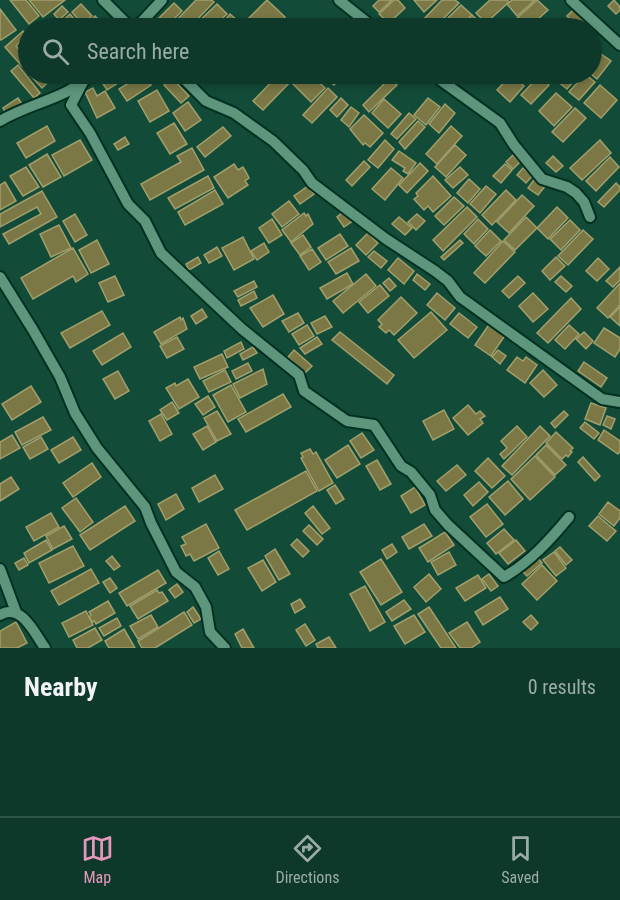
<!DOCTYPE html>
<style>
body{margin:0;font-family:"Roboto Condensed",sans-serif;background:#174032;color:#f1f3f6}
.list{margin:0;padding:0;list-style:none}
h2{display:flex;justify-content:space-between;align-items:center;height:78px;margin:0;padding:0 24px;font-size:26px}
h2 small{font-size:20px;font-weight:400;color:#9baca8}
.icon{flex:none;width:33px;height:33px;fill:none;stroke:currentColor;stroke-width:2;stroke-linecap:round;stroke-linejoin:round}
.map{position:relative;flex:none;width:620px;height:648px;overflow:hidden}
.search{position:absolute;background:#0e392a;box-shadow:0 3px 9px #0003;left:18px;right:18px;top:18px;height:66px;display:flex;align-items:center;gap:15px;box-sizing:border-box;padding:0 21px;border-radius:33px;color:#9baca8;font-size:22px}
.sheet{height:168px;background:#0e392a}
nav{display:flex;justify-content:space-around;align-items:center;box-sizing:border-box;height:84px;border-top:2px solid #2e5347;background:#0e392a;font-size:16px;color:#9baca8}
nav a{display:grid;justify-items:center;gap:3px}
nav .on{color:#e797bd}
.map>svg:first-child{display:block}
</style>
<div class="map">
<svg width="620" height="648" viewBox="0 0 620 648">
<rect width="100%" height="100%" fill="#124c38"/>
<g fill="#7b7846" stroke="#a29f6c" stroke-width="1.5">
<path d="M10,0H26L39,16L29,24Z"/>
<path d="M29,0H65L43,17Z"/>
<path d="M196,0H211L214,2L189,28H172L170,27Z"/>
<path d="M267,0L285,17L274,28H250L244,23Z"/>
<path d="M379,0H392L379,12L373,6Z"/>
<path d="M394,0H398L405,8L389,23L379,14Z"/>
<path d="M414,0H437L424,12Z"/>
<path d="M442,0H455L459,3L434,28L424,19Z"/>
<path d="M490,0H507L509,2L486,23L476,13Z"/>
<path d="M512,0H535L517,16L507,4Z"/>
<path d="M537,0L548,10L528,28H506Z"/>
<path d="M614,0L620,7V10L616,14L608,6Z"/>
<path d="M174,3L182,11L167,26L159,18Z"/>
<path d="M81,4L92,16L82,24L72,12Z"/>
<path d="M217,4L227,14L212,28H192Z"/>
<path d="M461,5L472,15L459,28H448L443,23Z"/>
<path d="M62,6L68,12L59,20L54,14Z"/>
<path d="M0,9L16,30L1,40L0,39Z"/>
<path d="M574,9L589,24L585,28L580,23L577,27L567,16Z"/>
<path d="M70,14L80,26L77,28H63L59,24Z"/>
<path d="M230,14L246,28H227L222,24Z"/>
<path d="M472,15L484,26L481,28H460Z"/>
<path d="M95,16L107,28H88L85,26Z"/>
<path d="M23,31L28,38V51L20,42L16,46L28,60V73L5,47Z"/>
<path d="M601,54L611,61L597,79L591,74L592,66Z"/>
<path d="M18,65L40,93L34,98L11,71Z"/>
<path d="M29,74H40L48,82L42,88Z"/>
<path d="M109,74H132L107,90L102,82L107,80L104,77Z"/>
<path d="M143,74L151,85L127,101L119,89Z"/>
<path d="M279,74H298L263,110L253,101Z"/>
<path d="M304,74H310L325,88L311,102L293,84Z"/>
<path d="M320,74H344L334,85Z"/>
<path d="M512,74L524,86L510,102L497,90Z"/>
<path d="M516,74H536L528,83Z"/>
<path d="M563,74H580L567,89L557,81Z"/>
<path d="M585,74L595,82L579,100L569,92Z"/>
<path d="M539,76L549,85L531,104L521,95Z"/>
<path d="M172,78L189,96L181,103L164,85Z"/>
<path d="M390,78L397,85L369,112L363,105Z"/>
<path d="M600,85L617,100L601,118L584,103Z"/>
<path d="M93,88L97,96L105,91L115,108L97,118L85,92Z"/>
<path d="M328,88L337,97L312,123L303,115Z"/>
<path d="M157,90L169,111L150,122L138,101Z"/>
<path d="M556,93L572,107L554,126L539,111Z"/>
<path d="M18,98L22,104L7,115L3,108Z"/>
<path d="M341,98L348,105L337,117L330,110Z"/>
<path d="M428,98L440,107L426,125L414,115Z"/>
<path d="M384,99L401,114L388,128L372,113Z"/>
<path d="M188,102L201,120L185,131L173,113Z"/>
<path d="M445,104L455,113L439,133L429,124Z"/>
<path d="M351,107L359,113L349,127L341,120Z"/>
<path d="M575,108L586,118L563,142L552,132Z"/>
<path d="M409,113L416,119L397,139L391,134Z"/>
<path d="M364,115L383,133L370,147L365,143L363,145L350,129Z"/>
<path d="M418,121L425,127L405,149L399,142Z"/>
<path d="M174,123L187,144L170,154L157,133Z"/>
<path d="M47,126L55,141L26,158L17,143Z"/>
<path d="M451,126L462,136L437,164L426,154Z"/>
<path d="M223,127L231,136L205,157L197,147Z"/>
<path d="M125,137L129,144L118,150L114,144Z"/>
<path d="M80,140L92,160L64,176L52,155Z"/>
<path d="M385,140L394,149L378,168L368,160Z"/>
<path d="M600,140L611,153L582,180L570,168Z"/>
<path d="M455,145L466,155L446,177L435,167Z"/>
<path d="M192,148L204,170L150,200L141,184L181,162L177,156Z"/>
<path d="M399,151L416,163L408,174L403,171L405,168L392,160Z"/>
<path d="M47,154L61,177L43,187L29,165Z"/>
<path d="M513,155L520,162L513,169L506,162Z"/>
<path d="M553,156L563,166L556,172L546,163Z"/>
<path d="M610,157L619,167L596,191L586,181Z"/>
<path d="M364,161L370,167L352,186L346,180Z"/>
<path d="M420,163L428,171L407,193L399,185Z"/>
<path d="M234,164L238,170L243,167L246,172L249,178L245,181L248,185L228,198L214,177Z"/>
<path d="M505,164L512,170L501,183L493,176Z"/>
<path d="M26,167L39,187L23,196L10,176Z"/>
<path d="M460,167L468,175L453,188L445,180Z"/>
<path d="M391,168L403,178L385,200L372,189Z"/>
<path d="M523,168L532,176L526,183L517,175Z"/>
<path d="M208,176L214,188L175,209L168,198Z"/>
<path d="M433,176L451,196L433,212L428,206L424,210L414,199L418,196L416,193Z"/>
<path d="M536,177L546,185L538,195L528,188Z"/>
<path d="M469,179L480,189L468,203L457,193Z"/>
<path d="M5,182L16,201L0,210V185Z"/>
<path d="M616,183L620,187V190L604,207L598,202Z"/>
<path d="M308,186L314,194L300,204L294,196Z"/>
<path d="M486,186L496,194L480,213L470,204Z"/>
<path d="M215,190L223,204L185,225L178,212Z"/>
<path d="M506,190L516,200L492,225L482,215Z"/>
<path d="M42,191L57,217L9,244L3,234L41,214L37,207L0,227V214Z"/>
<path d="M522,195L534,206L509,233L497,222Z"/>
<path d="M454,197L464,206L444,225L435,216Z"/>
<path d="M289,201L299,214L282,227L272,214Z"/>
<path d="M467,207L477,217L443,251L433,240Z"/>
<path d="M557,207L568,218L548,239L537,228Z"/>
<path d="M346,210L354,220L344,227L337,217Z"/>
<path d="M304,213L306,216L308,214L313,224L291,242L282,230Z"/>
<path d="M75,214L87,235L75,242L63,221Z"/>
<path d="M417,214L425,221L416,230L408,222Z"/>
<path d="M399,217L412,228L405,235L392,224Z"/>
<path d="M526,217L537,228L515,250L504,240Z"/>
<path d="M272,219L282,235L269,243L259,228Z"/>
<path d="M478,219L488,229L474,244L464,234Z"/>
<path d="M570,220L580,230L561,250L550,239Z"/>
<path d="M59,225L71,248L51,257L40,234Z"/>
<path d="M490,230L501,241L486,256L475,246Z"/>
<path d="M583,230L593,239L568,265L558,256Z"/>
<path d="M368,233L378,243L366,255L356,245Z"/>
<path d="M340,234L348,246L326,260L318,248Z"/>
<path d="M303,235L311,247L300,255L291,243Z"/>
<path d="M243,237L254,259L234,270L222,248Z"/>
<path d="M97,240L109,264L91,273L79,250Z"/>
<path d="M460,240L463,243L444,260L441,257Z"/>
<path d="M503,241L515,252L485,283L474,273Z"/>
<path d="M264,243L269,252L257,260L251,251Z"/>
<path d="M217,247L222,256L209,263L204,255Z"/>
<path d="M73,248L88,274L76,282L73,276L33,299L21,278Z"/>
<path d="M351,248L359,261L336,274L328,262Z"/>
<path d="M312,249L321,262L309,270L300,256Z"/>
<path d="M374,251L387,261L381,268L368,257Z"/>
<path d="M198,257L201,263L189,270L186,264Z"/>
<path d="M556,257L565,266L550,280L542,271Z"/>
<path d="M398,258L414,271L404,284L388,270Z"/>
<path d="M598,258L609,269L597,281L586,271Z"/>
<path d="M620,267V280L613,287L606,281Z"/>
<path d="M347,273L353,284L327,299L320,288Z"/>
<path d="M366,274L376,286L343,313L333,301Z"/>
<path d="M417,274L430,284L425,290L413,280Z"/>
<path d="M115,276L124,295L108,302L99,283Z"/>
<path d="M518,276L525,283L509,298L502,291Z"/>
<path d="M561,276L572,286L566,292L555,282Z"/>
<path d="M389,278L396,286L390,291L383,283Z"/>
<path d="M254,281L257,287L238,297L234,291Z"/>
<path d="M620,283V305L608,318L597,308Z"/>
<path d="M380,285L389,296L368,313L359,302Z"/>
<path d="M254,291L257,298L241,306L238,300Z"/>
<path d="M437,293L455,308L445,320L427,305Z"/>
<path d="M533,293L548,309L533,322L519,306Z"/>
<path d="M273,295L284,314L263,327L250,308Z"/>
<path d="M401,297L417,313L394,335L389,330L386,333L379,327L382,324L378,320Z"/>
<path d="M571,298L581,309L548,343L537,333Z"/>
<path d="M620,307V326L610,317Z"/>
<path d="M202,309L207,317L196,324L191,316Z"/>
<path d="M102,311L110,325L70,348L61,333Z"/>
<path d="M431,312L447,330L414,358L398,340Z"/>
<path d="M298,313L304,323L289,332L282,321Z"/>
<path d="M459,313L477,327L468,338L450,324Z"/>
<path d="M325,316L332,327L317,334L311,323Z"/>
<path d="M180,317L181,320L183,318L187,329L161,344L154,332Z"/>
<path d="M490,323L506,334L491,356L475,345Z"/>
<path d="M307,325L314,336L299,345L292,334Z"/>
<path d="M569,325L579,334L565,349L555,340Z"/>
<path d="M604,328L620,338V349L615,357L594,343Z"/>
<path d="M340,332L394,375L387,384L332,340Z"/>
<path d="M584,332L593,341L586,349L576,339Z"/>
<path d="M123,333L131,347L102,365L93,351Z"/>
<path d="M177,337L184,349L167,358L160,346Z"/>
<path d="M317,337L322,344L305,354L300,348Z"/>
<path d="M241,342L244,349L227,358L224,351Z"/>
<path d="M253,347L257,353L243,360L240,354Z"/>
<path d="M294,350L312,366L305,373L288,357Z"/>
<path d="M498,350L506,356L500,364L492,357Z"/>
<path d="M222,354L228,367L200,379L194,367Z"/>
<path d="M517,357L523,361L526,357L537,365L525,383L507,370Z"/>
<path d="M584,362L607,378L601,387L578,371Z"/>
<path d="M248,363L252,371L236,379L232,371Z"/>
<path d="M263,369L267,384L240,398L233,384Z"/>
<path d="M225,370L231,382L209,392L203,381Z"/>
<path d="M543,370L557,385L544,397L530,383Z"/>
<path d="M118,371L129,391L115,399L103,379Z"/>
<path d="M188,379L199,397L179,409L166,388L175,383L176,386Z"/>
<path d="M231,385L246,412L228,422L213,395Z"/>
<path d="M31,386L41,402L12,420L2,404Z"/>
<path d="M283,394L291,407L246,432L238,419Z"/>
<path d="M208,396L215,407L203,415L195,404Z"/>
<path d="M172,402L179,413L167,420L160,410Z"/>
<path d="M591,403L606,408L600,425L585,419Z"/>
<path d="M468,405L476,414L480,411L485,416L480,419L483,423L468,435L453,418Z"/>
<path d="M444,410L454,429L433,440L423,421Z"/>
<path d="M217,411L231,434L217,441L204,418Z"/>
<path d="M564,411L568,415L555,428L551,423Z"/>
<path d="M161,414L172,434L160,441L149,421Z"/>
<path d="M607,416L615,419L611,429L603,425Z"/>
<path d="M43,417L51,430L22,445L15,432Z"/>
<path d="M585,422L599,433L594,439L580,428Z"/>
<path d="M207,426L216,442L203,450L193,434Z"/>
<path d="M517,426L527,437L504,459L500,454L507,448L501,441Z"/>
<path d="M540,426L550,436L512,475L502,466Z"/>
<path d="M604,430L620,441V451L618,454L598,440Z"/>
<path d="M556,432L573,448L570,451L572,452L568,457L566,455L562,459L546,443Z"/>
<path d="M362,433L374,450L361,458L350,441Z"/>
<path d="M12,435L20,448L0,459V442Z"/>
<path d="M41,437L48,449L30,459L23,447Z"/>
<path d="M73,437L81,450L59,463L51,450Z"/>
<path d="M348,445L360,464L337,478L325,460Z"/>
<path d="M546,445L566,465L555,475L536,455Z"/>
<path d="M310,449L313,454L316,452L333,483L319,491L301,458L303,457L301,453Z"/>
<path d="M535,456L555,477L530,500L511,479Z"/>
<path d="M583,457L600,476L595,481L578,462Z"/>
<path d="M488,458L505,476L492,488L475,471Z"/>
<path d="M377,460L391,484L380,490L366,466Z"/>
<path d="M92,463L101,477L73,497L63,483Z"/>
<path d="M457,465L466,475L446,491L437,481Z"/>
<path d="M306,471L317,491L247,530L235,510Z"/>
<path d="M215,475L223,489L199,502L192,488Z"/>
<path d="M11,477L19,489L0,501V484Z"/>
<path d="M508,481L523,499L505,515L489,497Z"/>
<path d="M479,482L488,492L473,506L464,495Z"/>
<path d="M335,485L344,499L336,504L327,490Z"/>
<path d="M415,487L425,505L411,513L401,496Z"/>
<path d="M176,494L184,509L166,520L158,504Z"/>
<path d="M76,498L93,522L80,532L62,508Z"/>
<path d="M608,502L620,511V518L614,526L599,514Z"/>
<path d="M487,504L503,524L486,537L470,517Z"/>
<path d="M125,506L135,521L90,550L80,535Z"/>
<path d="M313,506L330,528L322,534L305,513Z"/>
<path d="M51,513L59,527L34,541L26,527Z"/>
<path d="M598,516L616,531L607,541L589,526Z"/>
<path d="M206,524L219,548L194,561L190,554L186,556L181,546L186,544L182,537Z"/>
<path d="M424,524L432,536L409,549L402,537Z"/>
<path d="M309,525L323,539L317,545L303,531Z"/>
<path d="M64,526L72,539L53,549L46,536Z"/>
<path d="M504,529L514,540L496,554L487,543Z"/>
<path d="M445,532L454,545L428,562L419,548Z"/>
<path d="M297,539L309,551L303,557L291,545Z"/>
<path d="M46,540L52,550L29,563L24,553Z"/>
<path d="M516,540L525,551L508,564L499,553Z"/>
<path d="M392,544L397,552L387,559L382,550Z"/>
<path d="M73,546L84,566L49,583L39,563Z"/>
<path d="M560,547L572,560L566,565L555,551Z"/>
<path d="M275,549L290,574L279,580L265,556Z"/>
<path d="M219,551L229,569L218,575L208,558Z"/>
<path d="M449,552L456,565L438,575L431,562Z"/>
<path d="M554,552L566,568L556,576L543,560Z"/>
<path d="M112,556L120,566L114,570L106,561Z"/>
<path d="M537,557L542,563L527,576L522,571Z"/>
<path d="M24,558L28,565L19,570L15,563Z"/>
<path d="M381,559L402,592L381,605L360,572Z"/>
<path d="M263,560L276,582L262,591L248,568Z"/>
<path d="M542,565L557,581L537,600L522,584Z"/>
<path d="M91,569L99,583L59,605L51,591Z"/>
<path d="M158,570L166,583L127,606L119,593Z"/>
<path d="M429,574L441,589L426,602L414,587Z"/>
<path d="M489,574L498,586L491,591L482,579Z"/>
<path d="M478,575L486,588L465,601L456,588Z"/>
<path d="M110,578L117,588L110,593L103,582Z"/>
<path d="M177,584L183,592L175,598L169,590Z"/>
<path d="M365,586L385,622L370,631L350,594Z"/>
<path d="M157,590L159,593L162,592L168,601L138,619L130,606Z"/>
<path d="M500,597L508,609L483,625L475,612Z"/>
<path d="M300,599L305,607L295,613L291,604Z"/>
<path d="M404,600L411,609L392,621L386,612Z"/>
<path d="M108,601L115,613L96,624L94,621L92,622L89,617L91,615L89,612Z"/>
<path d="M193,607L201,619L194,623L187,612Z"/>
<path d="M429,607L456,648H441L418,614Z"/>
<path d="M86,611L93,625L69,637L62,623Z"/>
<path d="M184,612L192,625L155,648H142L138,641Z"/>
<path d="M151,615L158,627L138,639L130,626Z"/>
<path d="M414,615L425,632L405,644L394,626Z"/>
<path d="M531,615L538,623L531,630L523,622Z"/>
<path d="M117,618L121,626L104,636L99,628Z"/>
<path d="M16,622L27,643L17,648H0V631Z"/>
<path d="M467,622L480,642L471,648H460L449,633Z"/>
<path d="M305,624L315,640L306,646L296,630Z"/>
<path d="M95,628L102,640L88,648H77L73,640Z"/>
<path d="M124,629L135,648H109L105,641Z"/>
<path d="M243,629L254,648H242L235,634Z"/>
<path d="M329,637L336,648H318L316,644Z"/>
</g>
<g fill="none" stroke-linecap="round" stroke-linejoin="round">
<defs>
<g id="minor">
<path d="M103,0L131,28"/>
<path d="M339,0L374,28"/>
<path d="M571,0L620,45"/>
<path d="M136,28L162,0"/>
<path d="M170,74L182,77L206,101L234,113L273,141L303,170L312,183L386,239L435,271L448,281L460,297L602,399L620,402"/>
<path d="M432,74L500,123L514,145L542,179L567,187L576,193L584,202L590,217"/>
<path d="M82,84L71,105L90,133L128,204L145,221L161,253L242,329L299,375L304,391L347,421L374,425L401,466L411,472L430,495L435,510L448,525L504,577C530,562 550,540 569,517"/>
<path d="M0,121C29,103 67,99 92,74"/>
<path d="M0,277L33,330L60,377L75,413L97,448L145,507L151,523L176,572L195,587L206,607L210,632L225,648"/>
<path d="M0,569L16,612"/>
<path d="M0,615C21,602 35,634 45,648"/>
</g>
</defs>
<use href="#minor" stroke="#023021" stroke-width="14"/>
<use href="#minor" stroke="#5d957d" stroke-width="10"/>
</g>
</svg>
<div class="search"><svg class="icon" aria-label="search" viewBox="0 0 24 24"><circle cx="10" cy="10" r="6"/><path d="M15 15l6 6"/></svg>Search here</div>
</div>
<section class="sheet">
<h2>Nearby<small>0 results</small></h2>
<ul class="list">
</ul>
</section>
<nav>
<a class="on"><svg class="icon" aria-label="map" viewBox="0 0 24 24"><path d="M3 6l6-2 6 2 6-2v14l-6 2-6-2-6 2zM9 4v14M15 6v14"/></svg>Map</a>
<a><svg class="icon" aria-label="directions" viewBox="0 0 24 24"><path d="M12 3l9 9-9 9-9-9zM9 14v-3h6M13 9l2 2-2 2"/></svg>Directions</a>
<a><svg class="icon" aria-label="saved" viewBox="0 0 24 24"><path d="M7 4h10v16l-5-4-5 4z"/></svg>Saved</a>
</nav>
